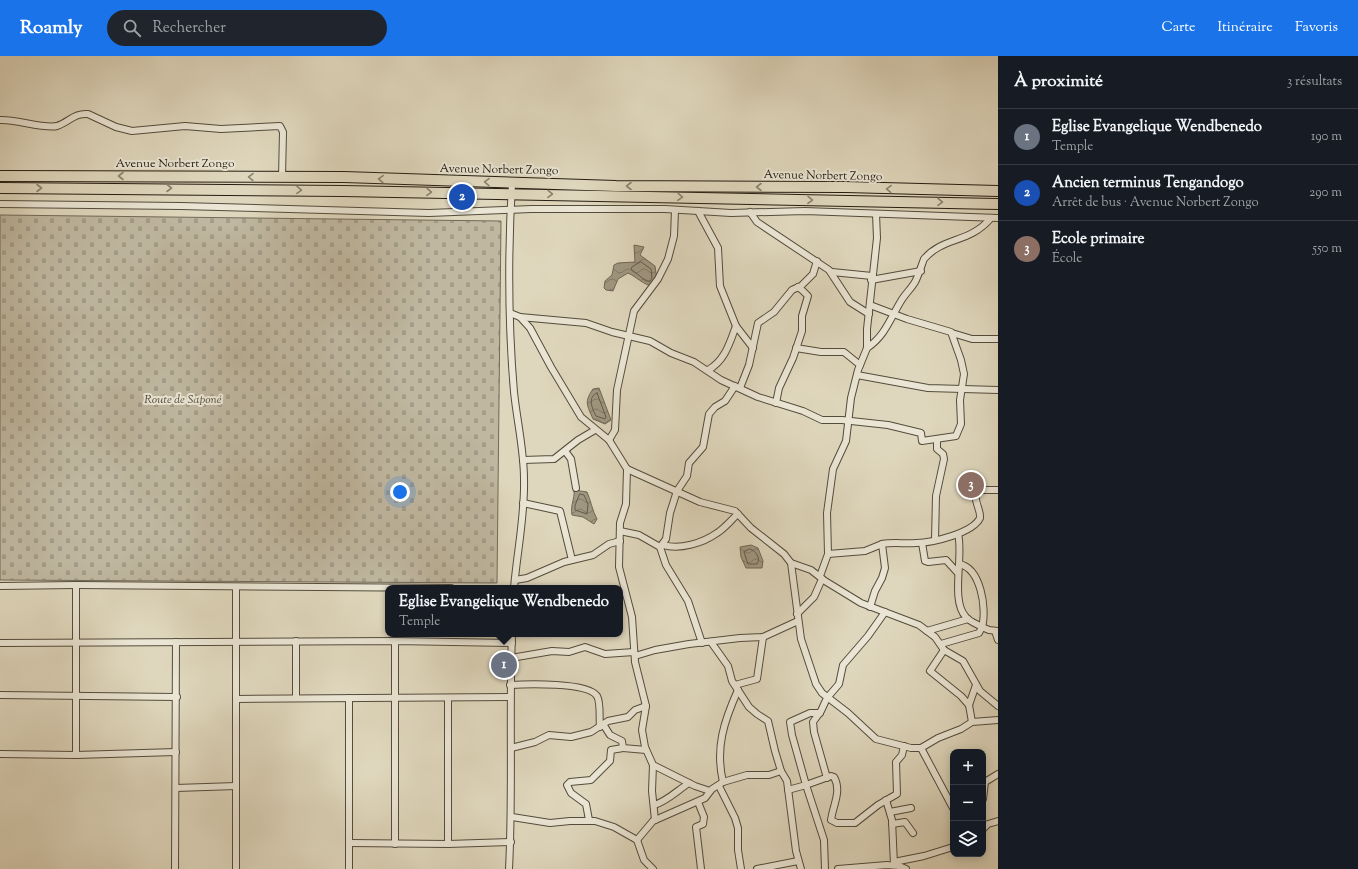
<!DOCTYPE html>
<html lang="fr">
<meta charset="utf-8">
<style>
body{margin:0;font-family:"Sorts Mill Goudy",serif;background:#20242c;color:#f1f3f6}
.controls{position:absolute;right:12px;bottom:12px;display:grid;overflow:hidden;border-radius:8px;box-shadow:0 2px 10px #0003}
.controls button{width:36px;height:36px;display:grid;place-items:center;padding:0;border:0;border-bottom:1px solid #363941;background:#171b24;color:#f1f3f6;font:20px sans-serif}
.you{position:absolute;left:400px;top:436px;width:14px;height:14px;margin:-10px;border:3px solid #fff;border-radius:50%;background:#1a73e8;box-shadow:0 0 0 6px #1a73e833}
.badge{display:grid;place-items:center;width:26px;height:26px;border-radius:50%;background:#1a73e8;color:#fff;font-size:13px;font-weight:700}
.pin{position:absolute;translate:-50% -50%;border:2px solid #fff;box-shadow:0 1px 4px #0006}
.popup{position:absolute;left:385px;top:529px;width:238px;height:52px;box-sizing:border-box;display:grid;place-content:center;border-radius:8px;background:#171b24;filter:drop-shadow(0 1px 3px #0005);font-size:13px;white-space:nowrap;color:#9ea1a6}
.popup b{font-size:15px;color:#f1f3f6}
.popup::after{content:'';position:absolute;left:50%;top:100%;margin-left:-8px;border:8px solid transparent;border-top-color:#171b24}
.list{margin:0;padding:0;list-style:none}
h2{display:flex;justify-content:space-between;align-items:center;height:52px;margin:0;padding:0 16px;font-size:17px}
h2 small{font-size:13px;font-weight:400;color:#9ea1a6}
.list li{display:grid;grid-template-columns:26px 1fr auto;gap:12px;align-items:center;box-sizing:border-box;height:56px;padding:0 16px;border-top:1px solid #363941}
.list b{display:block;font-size:15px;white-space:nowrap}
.list p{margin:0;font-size:13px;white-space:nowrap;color:#9ea1a6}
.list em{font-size:13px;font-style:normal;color:#9ea1a6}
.icon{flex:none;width:22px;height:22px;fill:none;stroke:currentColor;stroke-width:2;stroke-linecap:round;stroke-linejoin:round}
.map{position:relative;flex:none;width:998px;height:813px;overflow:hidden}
header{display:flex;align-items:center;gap:24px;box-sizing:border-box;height:56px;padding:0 20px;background:#1a73e8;color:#fff}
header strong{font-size:19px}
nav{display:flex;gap:22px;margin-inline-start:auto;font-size:14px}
.search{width:280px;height:36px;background:#20242c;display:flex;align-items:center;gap:10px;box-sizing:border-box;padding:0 14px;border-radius:22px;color:#9ea1a6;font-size:15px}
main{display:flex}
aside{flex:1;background:#171b24}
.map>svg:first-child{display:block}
</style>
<header>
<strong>Roamly</strong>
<div class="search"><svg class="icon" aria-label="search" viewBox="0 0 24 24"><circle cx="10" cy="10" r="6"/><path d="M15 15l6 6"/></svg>Rechercher</div>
<nav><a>Carte</a><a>Itinéraire</a><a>Favoris</a></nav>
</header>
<main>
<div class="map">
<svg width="998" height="813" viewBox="0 0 998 813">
<defs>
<pattern id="cemetery-stones" width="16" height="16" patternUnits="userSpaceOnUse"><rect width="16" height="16" fill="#bfb7a0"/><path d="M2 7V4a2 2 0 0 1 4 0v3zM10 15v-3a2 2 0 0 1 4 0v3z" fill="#a49d89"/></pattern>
<pattern id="water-waves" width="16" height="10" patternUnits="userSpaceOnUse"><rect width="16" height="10" fill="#a09883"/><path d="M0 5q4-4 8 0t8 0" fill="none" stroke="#827b6a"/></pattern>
</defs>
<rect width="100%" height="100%" fill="#dfd7bd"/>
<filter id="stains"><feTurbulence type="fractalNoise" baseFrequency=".005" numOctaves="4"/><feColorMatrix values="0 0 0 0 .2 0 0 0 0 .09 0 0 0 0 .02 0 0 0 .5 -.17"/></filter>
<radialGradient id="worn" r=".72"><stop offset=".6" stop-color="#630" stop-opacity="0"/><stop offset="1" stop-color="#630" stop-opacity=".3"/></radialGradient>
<path fill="url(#cemetery-stones)" stroke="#726a58" d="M0,159L501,165L497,527L0,524Z"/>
<g fill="url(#water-waves)" stroke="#6f6755">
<path d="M634,189L644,191L640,199L655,210L657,224L652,230C642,228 637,221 628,217L618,223L613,235L606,234L604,232L605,225L612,219L614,209L618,207L635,206Z"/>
<path d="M599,332L611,364L605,368L593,363C587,349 584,346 593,333Z"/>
<path d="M574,434L587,436C591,445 592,454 597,463L594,468L583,461L572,459C570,449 575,443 574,434Z"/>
<path d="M751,489L758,492L763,505L762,512H746L741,501L740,491Z"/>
</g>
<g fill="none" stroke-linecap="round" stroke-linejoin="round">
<g stroke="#625a4a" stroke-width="1">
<path d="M641,206L651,213L652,222L650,225H646L631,213L632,211Z"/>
<path d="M597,337L606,361L605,363L596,360C592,352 587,341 597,337Z"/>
<path d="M580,438L584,439L588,448L587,458L575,454V450Z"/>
<path d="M750,493C756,495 761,502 757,508H748L744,496Z"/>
</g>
<defs>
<g id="minor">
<path d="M0,64C15,63 44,73 57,70C69,66 74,57 88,58L116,71L132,75L185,70L221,73L280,70L283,76L282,121"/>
<path d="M512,127C508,196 508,266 514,336C517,365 524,394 524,423C525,460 517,496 514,532"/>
<path d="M0,148L181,150L429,157L531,153H665L731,157L805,155L998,162"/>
<path d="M698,155L718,192L720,230L736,270C730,286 725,305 708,314"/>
<path d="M750,156L757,166L829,214L850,246L869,258"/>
<path d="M832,216L872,220"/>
<path d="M871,224L921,215"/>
<path d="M510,257L520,261L530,272L551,311L581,361L609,384L627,413L700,446L735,455L751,472L784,498L791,507L811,514L825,525L861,547L919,569L935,581L944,594L963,605L980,635L998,650"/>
<path d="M520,261L586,267L612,276L650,285L671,297L694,306L721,324L758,341L803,355L822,364H842L888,369L921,377L922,385L956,380L961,368L960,344L964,318L961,304L951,276L907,263L870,249"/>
<path d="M736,270L753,292"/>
<path d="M952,277L972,283H998"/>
<path d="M796,292L821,296H844L860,309"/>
<path d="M867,292C885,280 890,263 901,245C905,238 911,233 915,226C918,221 923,205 924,203C944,180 969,188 991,162"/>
<path d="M857,319L928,332L998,334"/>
<path d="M740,332L749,309L758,267L774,256L792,234L801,230L813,218L817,205"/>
<path d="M776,347L779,332L793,302L802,275V260L808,240L803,235L798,231"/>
<path d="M609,384L615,374L617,334L634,255L658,223L668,203L674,180L675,154"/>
<path d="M565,395L571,403L576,432"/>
<path d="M523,404L554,403L578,384L595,374"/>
<path d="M627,413L626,448L620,467L619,511L632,561L635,606L646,650L642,674L645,691L653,709L652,735L655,764"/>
<path d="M523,447L560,455L572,504"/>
<path d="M620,475L639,479L660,491L666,509L688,545L702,587"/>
<path d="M958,478C964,499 950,545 966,561C970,566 977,568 982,571C987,553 981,512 959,508"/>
<path d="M935,484L936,440L944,403L943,398L937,393V383"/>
<path d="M922,487L925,505L928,506L946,504L957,516"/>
<path d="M663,489C680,494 703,487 717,477C725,472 731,464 738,458"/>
<path d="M660,491L666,483L670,457L677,435L687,420L689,407L703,391L709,358L715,351L725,345L735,330"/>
<path d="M828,498L865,495L882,488"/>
<path d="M791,507L801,583L816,628L822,637L848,657L876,683L911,692H921L938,682L961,673L972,666L998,664"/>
<path d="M820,520L828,498L827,457L833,413L846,385L851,342L858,314L867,292V273L877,182L876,158"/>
<path d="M515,524L527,522L564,506L593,499L609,488L620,485"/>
<path d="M0,530L76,529L451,532"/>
<path d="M236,531V813"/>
<path d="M870,551L875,535L882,522L885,512L882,488C894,486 904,488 916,487C932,487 973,477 980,462C981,454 974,446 976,438L982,434H998"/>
<path d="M797,558L814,541L822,523"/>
<path d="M927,575L968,563"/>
<path d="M995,575L998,584"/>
<path d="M296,585V642"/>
<path d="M395,585V788"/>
<path d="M711,586L728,610L732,625L749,651L757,658L768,665L775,695L781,715L787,725L796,795L801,813"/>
<path d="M0,587L395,585L512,587"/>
<path d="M941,588L979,577L982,571L989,574L998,575"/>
<path d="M944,594L930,615L961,640L969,649"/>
<path d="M635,600L655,594L689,588L740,582L763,581L798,565"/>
<path d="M511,602L552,595L569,596L585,591L605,598L634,596"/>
<path d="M510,629C526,628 588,626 597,640C601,647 599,662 600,671"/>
<path d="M735,629L757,623L763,581"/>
<path d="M0,639L177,641"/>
<path d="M448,642V788"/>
<path d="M236,643L510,641"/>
<path d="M972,666L969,649L976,629"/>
<path d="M511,692L535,686L549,679L571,681L591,676L608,665L628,661L635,654L646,650"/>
<path d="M623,692L646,694"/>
<path d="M921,692L953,752"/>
<path d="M0,698L76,699L176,696"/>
<path d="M76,699V529"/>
<path d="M653,709L695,730L710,735"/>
<path d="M827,722L814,676L813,666L821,655L827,642L839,628L843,609L868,580L885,556"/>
<path d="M723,726C715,692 724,665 738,634"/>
<path d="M719,730L735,762L738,772V794L741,813"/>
<path d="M176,732L236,730"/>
<path d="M788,734L806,729L792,679L790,666L810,657H820"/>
<path d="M983,743L985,726L998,718"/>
<path d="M886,744L892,764L894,809"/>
<path d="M698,746L704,761L703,768L696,771L701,813"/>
<path d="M654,749C666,746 678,734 689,727"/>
<path d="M890,756L911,752"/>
<path d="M512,761L550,767L570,765H595L614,771L637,784L644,804L653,813"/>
<path d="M589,764L586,748L571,737L567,729L570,726L591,724L610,705L611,694L623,692L622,685L610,679L603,668"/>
<path d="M892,768L905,766L913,777"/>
<path d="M983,773L988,768L998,765"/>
<path d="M637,784L653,765L705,742L712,733L723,726L747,719H769L781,715"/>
<path d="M349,787L448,788L511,786"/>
<path d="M894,806L924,800L953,791"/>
<path d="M175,813L176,586"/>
<path d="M349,813V642"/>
<path d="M509,813C513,735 509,656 512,578"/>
<path d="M757,813L798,805"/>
<path d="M825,813L824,784L806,729L831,720L834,721C842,735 833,749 831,764L837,767H855L878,749L897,738L896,706L902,699L904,690"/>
<path d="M838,813L887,809L899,810L906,813"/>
</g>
<g id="primary">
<path d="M0,120L344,121L616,130L845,131L998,135"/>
<path d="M0,132L343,135L998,148"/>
</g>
</defs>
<use href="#minor" stroke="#544c3c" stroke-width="8"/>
<use href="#primary" stroke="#251d11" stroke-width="12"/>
<use href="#minor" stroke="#eae5d4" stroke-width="6"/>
<use href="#primary" stroke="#dfd7bd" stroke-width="10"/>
</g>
<defs><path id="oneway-chevron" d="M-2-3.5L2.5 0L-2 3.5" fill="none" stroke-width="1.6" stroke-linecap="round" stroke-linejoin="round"/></defs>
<g stroke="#8b8370">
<use href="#oneway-chevron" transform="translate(121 120) rotate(180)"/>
<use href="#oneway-chevron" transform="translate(251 121) rotate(-179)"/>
<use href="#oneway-chevron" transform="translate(381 123) rotate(-178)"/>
<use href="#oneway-chevron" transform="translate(487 126) rotate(-179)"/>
<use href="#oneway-chevron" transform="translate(629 130) rotate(-180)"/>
<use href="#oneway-chevron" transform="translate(759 131) rotate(-180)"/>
<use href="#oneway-chevron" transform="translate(39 132)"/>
<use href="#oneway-chevron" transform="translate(169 132)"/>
<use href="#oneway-chevron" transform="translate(889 133) rotate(-178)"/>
<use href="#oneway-chevron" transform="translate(299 134) rotate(1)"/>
<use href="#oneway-chevron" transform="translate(429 136) rotate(1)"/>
<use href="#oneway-chevron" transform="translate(550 138) rotate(2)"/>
<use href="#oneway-chevron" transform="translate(680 141) rotate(3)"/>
<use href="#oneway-chevron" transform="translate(810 144) rotate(1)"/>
<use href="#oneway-chevron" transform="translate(940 146) rotate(1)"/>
</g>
<g text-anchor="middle" stroke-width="4" stroke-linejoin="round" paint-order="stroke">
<g font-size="12" fill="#251d11" stroke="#eae5d4">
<text x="175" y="111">Avenue Norbert Zongo</text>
<text transform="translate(499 113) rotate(1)" y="4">Avenue Norbert Zongo</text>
<text transform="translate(823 119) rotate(1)" y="4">Avenue Norbert Zongo</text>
</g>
<g font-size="12" font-style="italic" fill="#534b3c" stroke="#eae5d4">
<text x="183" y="347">Route de Saponé</text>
</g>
</g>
<rect width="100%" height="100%" filter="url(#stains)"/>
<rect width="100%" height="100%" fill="url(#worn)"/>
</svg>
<div class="controls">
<button>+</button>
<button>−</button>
<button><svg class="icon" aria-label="layers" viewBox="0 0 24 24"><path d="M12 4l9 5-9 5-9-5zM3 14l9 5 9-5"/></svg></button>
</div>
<div class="you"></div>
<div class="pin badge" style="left:504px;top:609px;background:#6b7280">1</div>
<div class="popup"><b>Eglise Evangelique Wendbenedo</b>Temple</div>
<div class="pin badge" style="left:462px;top:141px;background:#1a4fb4">2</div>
<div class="pin badge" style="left:971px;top:429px;background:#8d6e63">3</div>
</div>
<aside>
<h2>À proximité<small>3 résultats</small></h2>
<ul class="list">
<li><span class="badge" style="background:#6b7280">1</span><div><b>Eglise Evangelique Wendbenedo</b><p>Temple</p></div><em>190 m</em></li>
<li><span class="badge" style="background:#1a4fb4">2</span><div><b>Ancien terminus Tengandogo</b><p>Arrêt de bus · Avenue Norbert Zongo</p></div><em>290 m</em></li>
<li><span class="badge" style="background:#8d6e63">3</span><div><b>Ecole primaire</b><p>École</p></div><em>550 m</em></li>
</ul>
</aside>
</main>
